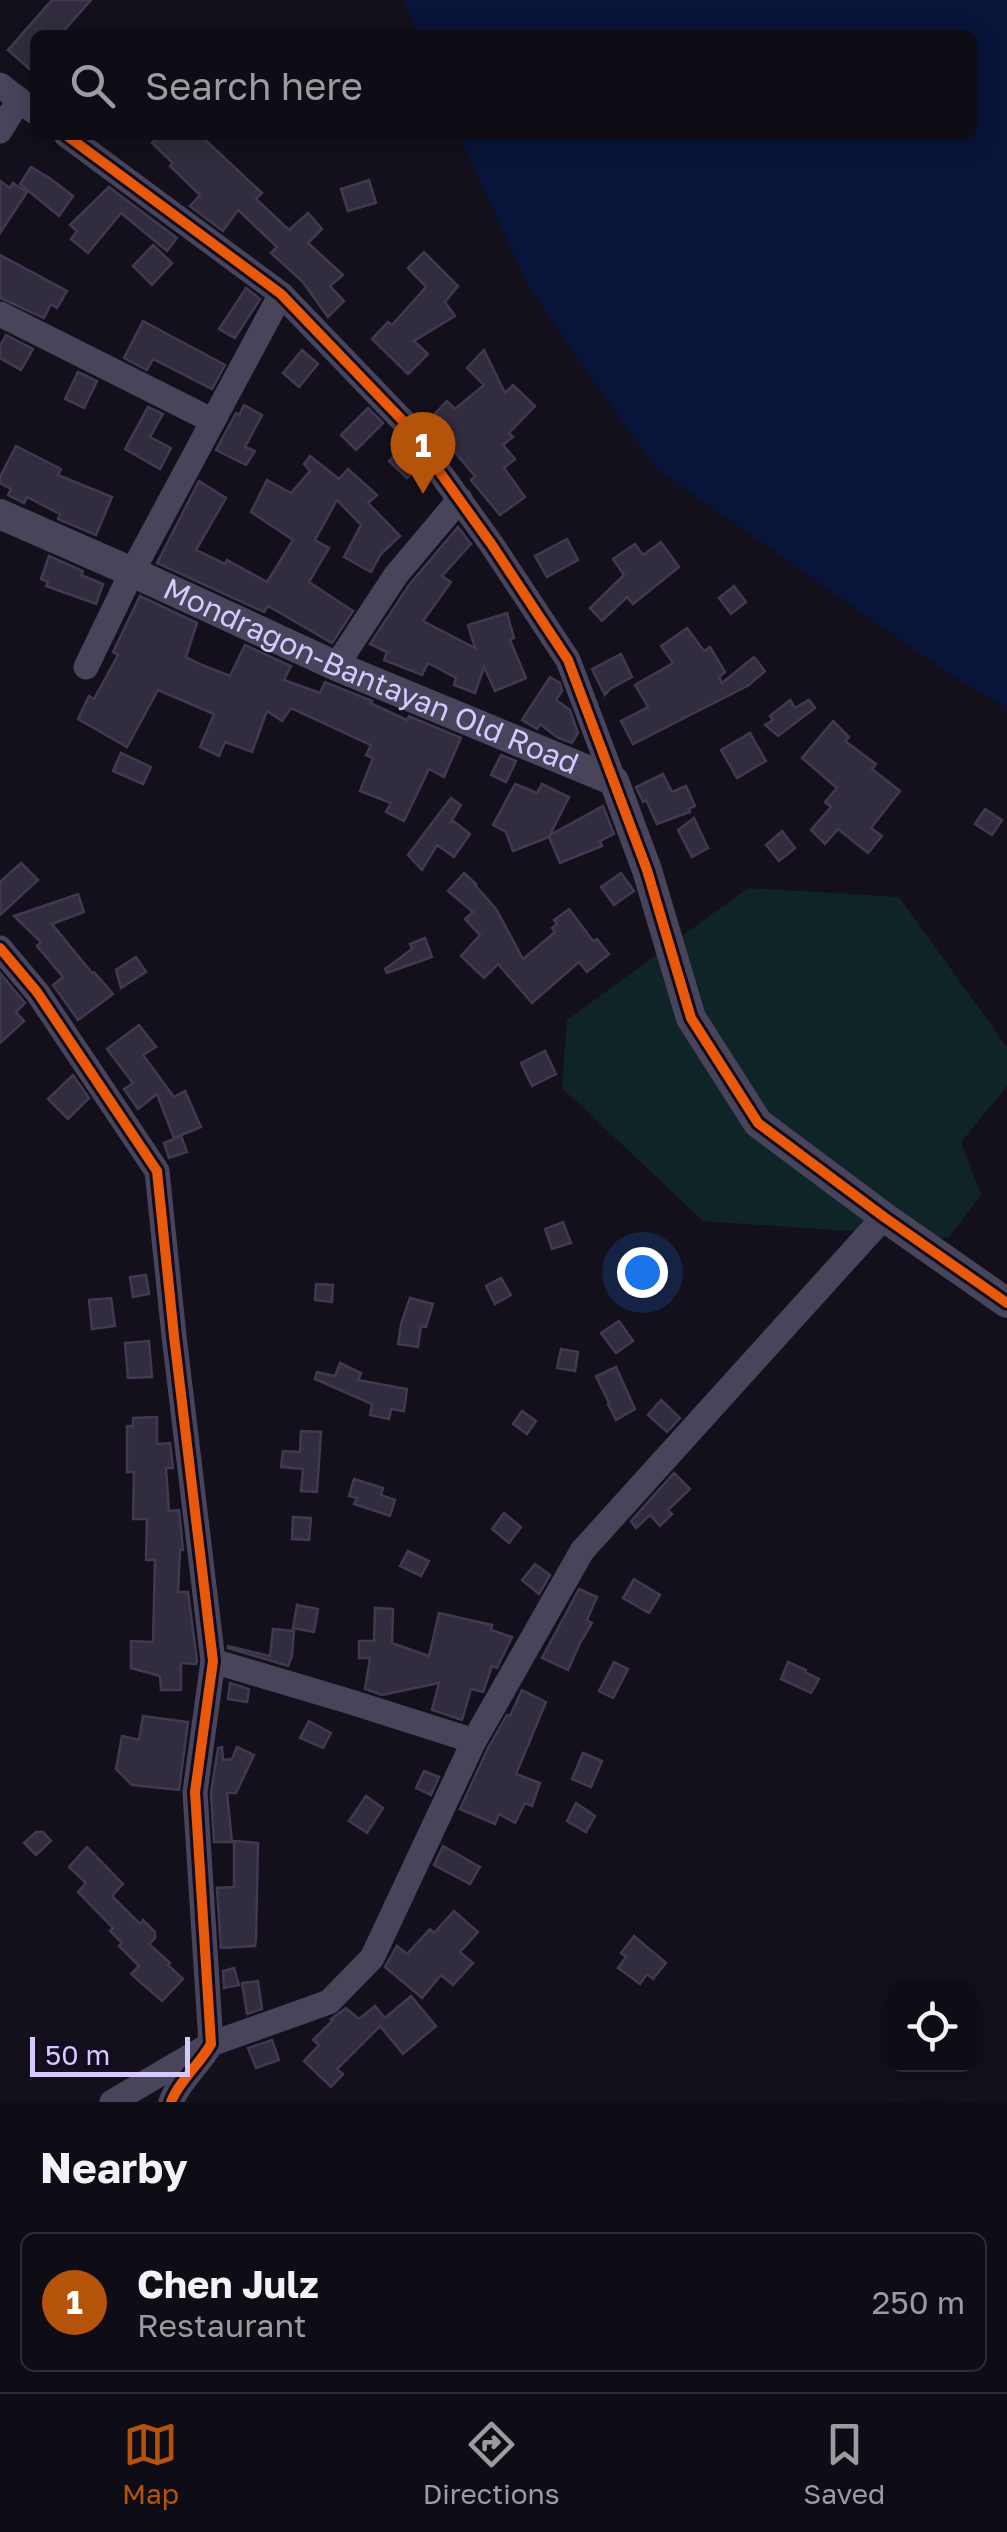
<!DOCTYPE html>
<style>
body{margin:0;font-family:"Golos Text",sans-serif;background:#17151d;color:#f1f3f6}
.controls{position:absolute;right:30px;bottom:30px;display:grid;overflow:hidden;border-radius:15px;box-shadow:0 5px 25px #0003}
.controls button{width:90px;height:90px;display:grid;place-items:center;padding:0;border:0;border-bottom:2px solid #2e2c34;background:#0e0c14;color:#f1f3f6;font:50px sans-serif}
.scale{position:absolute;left:30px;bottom:25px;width:160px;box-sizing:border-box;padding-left:10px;border:5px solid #d6c9ff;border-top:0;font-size:28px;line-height:35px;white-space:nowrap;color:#d6c9ff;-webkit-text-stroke:8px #110c1f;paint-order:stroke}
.you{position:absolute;left:642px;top:1272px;width:35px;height:35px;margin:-25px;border:8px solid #fff;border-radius:50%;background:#1a73e8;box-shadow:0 0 0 15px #1a73e833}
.badge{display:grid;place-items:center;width:65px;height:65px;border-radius:50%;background:#b45309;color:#fff;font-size:32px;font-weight:700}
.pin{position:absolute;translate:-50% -82px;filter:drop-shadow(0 2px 5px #0008)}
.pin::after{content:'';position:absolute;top:52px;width:35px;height:30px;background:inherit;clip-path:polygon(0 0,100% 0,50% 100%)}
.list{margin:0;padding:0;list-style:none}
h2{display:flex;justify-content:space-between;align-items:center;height:130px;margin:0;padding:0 40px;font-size:42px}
h2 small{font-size:32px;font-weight:400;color:#9b9ba0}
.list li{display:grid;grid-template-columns:65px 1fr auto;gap:30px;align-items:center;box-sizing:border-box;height:140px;margin:0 20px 20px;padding:0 20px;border:2px solid #2e2c34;border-radius:15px}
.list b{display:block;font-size:38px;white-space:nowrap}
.list p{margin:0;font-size:32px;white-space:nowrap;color:#9b9ba0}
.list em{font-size:32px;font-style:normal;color:#9b9ba0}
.icon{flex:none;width:55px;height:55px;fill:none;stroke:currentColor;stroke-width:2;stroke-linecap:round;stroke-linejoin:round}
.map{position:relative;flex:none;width:1007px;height:2102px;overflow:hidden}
.search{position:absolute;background:#0e0c14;box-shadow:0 5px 25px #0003;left:30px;right:30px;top:30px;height:110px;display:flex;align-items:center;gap:25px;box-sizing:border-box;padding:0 35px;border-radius:15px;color:#9b9ba0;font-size:38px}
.sheet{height:290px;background:#0e0c14}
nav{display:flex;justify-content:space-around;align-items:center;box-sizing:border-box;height:140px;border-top:2px solid #2e2c34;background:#0e0c14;font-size:28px;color:#9b9ba0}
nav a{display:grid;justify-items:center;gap:5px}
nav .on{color:#b45309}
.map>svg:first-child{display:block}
</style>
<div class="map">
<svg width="1007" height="2102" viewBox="0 0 1007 2102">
<rect width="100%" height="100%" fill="#13101b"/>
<path fill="#0f2427" d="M748,888L899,897L1007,1047V1086L961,1142L981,1195L948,1238L703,1221L562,1088L567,1020Z"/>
<path fill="#081439" d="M404,0H1007V708L955,678L654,467L529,288L459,135H972V35H418Z"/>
<g fill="#312c3e" stroke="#403950" stroke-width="2.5">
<path d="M52,0H91L60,35H35V74L8,50Z"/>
<path d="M160,135H200L262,193L256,199L289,230L308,213L322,229L308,243L343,275L330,286L344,301L328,317L302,281L271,253L277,247L238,210L223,231L190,206L200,195L170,166L173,163L152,143Z"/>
<path d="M31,167L51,179L73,196L59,216L20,184Z"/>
<path d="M369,180L376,203L348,211L341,189Z"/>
<path d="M0,181L10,188L13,183L27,192L0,233Z"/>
<path d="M109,187L177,238L167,251L121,213L88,253L71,239L77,231L70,225Z"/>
<path d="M153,245L172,263L152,285L133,266Z"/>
<path d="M424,252L458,286L445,302L455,316L414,341L428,354L408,374L372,339L388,322L392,325L426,287L408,268Z"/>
<path d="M0,255L67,291L57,308L51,304L44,318L0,298Z"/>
<path d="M246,288L260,299L235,338L219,329Z"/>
<path d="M143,321L225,365L212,389L153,359L147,370L124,358Z"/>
<path d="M6,335L33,349L21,370L0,358V346Z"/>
<path d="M302,350L318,364L299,387L283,373Z"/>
<path d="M484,350L505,393L513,385L535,406L509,433L513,437L503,445L515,459L504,468L525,497L500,515L471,480L475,476L445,441L440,445L425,424L447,401L455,409L484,385L467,368Z"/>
<path d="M78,372L97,381L84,408L65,399Z"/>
<path d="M244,405L262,415L245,447L255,451L246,465L216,450L236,413L239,415Z"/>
<path d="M148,407L163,414L150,437L171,448L160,469L125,449Z"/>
<path d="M368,408L383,423L356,450L341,435Z"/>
<path d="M16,446L61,469L58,475L112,497L96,535L58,519L60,514L27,497L24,503L8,495L11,489L0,483V477Z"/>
<path d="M402,448L417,468L407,478L389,461Z"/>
<path d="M310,456L339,479L348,469L377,495L368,503L400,536L381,554L371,572L344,557L361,525L337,500L315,540L329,548L309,582L353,611L332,643L268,606L264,612L157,563L199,481L226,498L196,550L225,564L227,560L267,582L293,540L251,512L267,480L291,493L310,471L304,464Z"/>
<path d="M458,527L471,544L442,576L451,582L423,621L475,648L468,625L507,613L514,638L510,640L526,678L495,691L484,667L475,693L454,685L456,678L428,663L422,675L384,660L387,652L370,644L409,585Z"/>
<path d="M567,539L578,560L547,577L535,556Z"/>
<path d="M661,542L679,567L633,604L627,597L602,621L590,608L624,575L613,559L635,544L643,555Z"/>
<path d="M49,556L83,571L81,575L103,584L96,604L46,586L48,582L41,579Z"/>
<path d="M734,586L746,602L731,614L719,598Z"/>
<path d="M140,596L197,623L186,657L202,665L230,676L245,645L291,666L284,680L320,693L325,682L372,701L370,703L407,720L409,716L461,738L444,777L429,769L404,821L386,812L391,803L360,791L373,758L366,755L371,745L291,708L282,721L267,711L252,752L225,742L219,756L200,747L214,714L158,690L127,747L78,719L89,696L94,699L118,655L113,652Z"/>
<path d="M687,628L704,651L710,647L725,672L719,677L722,683L754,657L765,671L749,685L633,744L621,721L648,707L635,685L673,663L661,646Z"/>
<path d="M621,654L632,677L610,689L605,695L592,669Z"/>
<path d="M550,677L560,683L562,691L556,700L570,710L578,733L572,743L558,738L540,724L537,729L522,720Z"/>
<path d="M790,700L795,708L809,700L815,708L778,736L765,725L773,720L770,716Z"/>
<path d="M833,721L849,737L845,741L876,764L872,769L900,791L871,828L882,836L868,853L838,829L825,844L811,830L831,807L825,802L837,788L802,758Z"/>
<path d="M750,733L766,761L737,778L721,750Z"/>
<path d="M121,753L151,767L143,784L113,771Z"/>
<path d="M501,755L516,761L506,782L491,775Z"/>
<path d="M663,774L672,792L686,786L695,806L689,809L690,812L657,824L646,800L643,802L636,787Z"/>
<path d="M515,784L537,793L542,784L569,797L550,835L603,806L614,834L600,841L602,846L560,863L549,837L513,851L506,832L493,825Z"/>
<path d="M451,798L461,805L450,823L452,820L470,834L454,857L437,845L422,870L408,855Z"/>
<path d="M985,809L1002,820L992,835L975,824Z"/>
<path d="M694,818L708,848L692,857L678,830Z"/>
<path d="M782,831L795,848L779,861L766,845Z"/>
<path d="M21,863L38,880L0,915V882Z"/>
<path d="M464,873L476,884L475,885L496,909L523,959L555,932L552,928L557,924L554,920L569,909L593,941L597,939L609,954L587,972L579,962L532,1003L498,964L484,978L461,956L480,935L465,919L473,912L448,891Z"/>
<path d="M621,873L634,891L614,905L601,887Z"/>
<path d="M78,894L84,912L52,924L92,973L94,972L113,994L78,1020L53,985L63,977L37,946L41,942L14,916Z"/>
<path d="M425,938L432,957L387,973L385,969L412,949L410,944Z"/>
<path d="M136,957L146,972L121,988L116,970Z"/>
<path d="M0,973L25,1003L16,1012L24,1021L0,1043Z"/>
<path d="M139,1025L156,1047L143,1055L174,1097L185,1091L201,1127L174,1138L157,1094L138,1109L124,1089L133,1083L107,1049Z"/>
<path d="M545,1051L556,1074L532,1086L521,1063Z"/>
<path d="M73,1075L89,1098L68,1119L48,1099Z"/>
<path d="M181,1136L187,1152L169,1158L164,1143Z"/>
<path d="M563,1222L571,1243L552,1249L545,1229Z"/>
<path d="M146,1275L149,1294L133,1297L130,1277Z"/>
<path d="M501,1278L511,1295L495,1304L486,1286Z"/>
<path d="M316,1284L333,1285L332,1302L315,1300Z"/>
<path d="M111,1298L115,1326L92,1329L89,1300Z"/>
<path d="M410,1298L433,1304L426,1327L421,1326L418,1347L398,1344L401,1324Z"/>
<path d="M619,1321L633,1341L616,1353L601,1333Z"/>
<path d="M149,1341L152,1377L128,1378L125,1343Z"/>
<path d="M561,1349L578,1352L575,1371L557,1368Z"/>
<path d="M340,1363L361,1373L358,1380L407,1389L404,1411L391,1409L389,1419L370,1415L372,1404L315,1379L317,1372L335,1376Z"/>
<path d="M616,1367L635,1409L616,1420L608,1404L609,1403L596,1376Z"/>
<path d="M661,1400L680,1418L667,1432L648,1415Z"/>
<path d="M522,1411L536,1421L527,1434L513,1424Z"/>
<path d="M157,1417V1444L170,1443L173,1468H166L169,1511L179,1510L183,1550H180L178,1592H188L197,1661L196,1664L181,1663V1690H161L160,1676L131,1668V1641L153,1642L155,1560H146L147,1519H133L134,1472H127V1426H133V1418Z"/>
<path d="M301,1431L321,1432L317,1492L301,1491L303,1469L281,1467L283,1451L300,1452Z"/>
<path d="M674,1473L690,1489L668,1510L672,1514L660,1526L650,1515L636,1528L631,1521Z"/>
<path d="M354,1479L383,1488L381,1495L395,1500L390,1516L354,1504L357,1498L349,1496Z"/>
<path d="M504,1513L521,1527L509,1543L492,1529Z"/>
<path d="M293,1517L311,1518L309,1540L292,1539Z"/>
<path d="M408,1551L429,1561L421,1576L400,1566Z"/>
<path d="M535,1564L550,1575L539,1594L522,1580Z"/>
<path d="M634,1579L660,1595L649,1613L623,1598Z"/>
<path d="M579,1589L597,1597L587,1620L592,1623L580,1643L568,1670L542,1658Z"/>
<path d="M297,1605L318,1609L314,1632L293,1628Z"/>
<path d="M375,1608L393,1609L392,1643L429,1656L439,1613L492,1625L491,1630L512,1637L497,1668L492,1666L483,1692L471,1689L462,1720L432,1710L439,1683L382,1695L365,1689L370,1658H359V1641H374Z"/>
<path d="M273,1629L294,1631L292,1656L288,1666L228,1648V1646L270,1656Z"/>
<path d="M614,1662L628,1669L613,1698L599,1691Z"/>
<path d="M788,1662L806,1670L805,1672L819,1679L811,1693L781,1679Z"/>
<path d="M230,1683L249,1689L247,1702L228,1699Z"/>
<path d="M522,1690L546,1702L516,1774L540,1783L532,1806L525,1803L515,1823L499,1814L495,1824L460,1809L488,1748L507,1715L510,1716Z"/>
<path d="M143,1716L188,1722L179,1790L132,1785L116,1769L122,1736L139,1740Z"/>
<path d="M309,1721L331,1733L323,1748L300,1738Z"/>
<path d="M222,1747L223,1760L232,1759L237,1747L254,1755L236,1793H227L232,1842H214L211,1793L218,1748Z"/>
<path d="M583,1753L602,1761L591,1787L572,1779Z"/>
<path d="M424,1771L439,1777L431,1795L416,1788Z"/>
<path d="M366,1796L383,1808L367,1833L349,1821Z"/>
<path d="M576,1803L595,1816L586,1832L567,1821Z"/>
<path d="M36,1832H43L51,1841L36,1855L24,1843Z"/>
<path d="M234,1841L258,1843L256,1939L255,1946L221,1948L217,1888L234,1887Z"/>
<path d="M443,1846L480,1867L470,1884L434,1865Z"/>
<path d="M87,1847L123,1884L112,1896L140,1924L143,1920L155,1932V1938L149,1944L170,1963L168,1965L183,1979L162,2001L131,1974L139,1966L119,1946L122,1943L110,1931L113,1928L78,1892L86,1883L69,1867Z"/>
<path d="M454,1911L478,1932L460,1952L473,1963L453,1985L441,1975L422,1998L385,1967L397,1946L407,1954L430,1929L434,1933Z"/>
<path d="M634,1936L666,1963L653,1979L647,1974L640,1984L618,1968L626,1957L621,1953Z"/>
<path d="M234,1968L239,1985L224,1988L223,1971Z"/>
<path d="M258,1981L262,2009L247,2014L242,1983Z"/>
<path d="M411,1996L436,2026L403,2054L380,2026L337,2069L343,2074L331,2087L304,2061L319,2045L313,2040L333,2020L331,2019L346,2008L359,2019L375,2006L385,2018Z"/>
<path d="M272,2040L279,2060L256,2068L248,2048Z"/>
</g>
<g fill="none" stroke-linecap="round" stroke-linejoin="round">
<g stroke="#48445c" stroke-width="25">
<path d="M0,85L35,112"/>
<path d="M0,131L19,100"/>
<path d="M66,135L281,294L403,421L492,545L568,660L614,781"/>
<path d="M0,314L213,421"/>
<path d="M336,666L396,575L460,499"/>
<path d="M86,667L132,572L281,294"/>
<path d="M0,948L37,992L157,1171L174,1336L213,1661L195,1792L211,2044C200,2064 179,2081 171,2102"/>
<path d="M213,1661L348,1701L474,1741"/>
<path d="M112,2102L211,2044L329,2002L372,1958L474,1741L582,1551L884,1217"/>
</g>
<path stroke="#48445c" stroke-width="30" id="s1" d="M0,514L132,572L336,666L614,781L647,870L691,1018L758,1123L884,1217L1007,1303"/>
<defs>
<g id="cycleway">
<path d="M66,135L281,294L403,421L492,545L568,660L647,870L691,1018L758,1123L884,1217L1007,1303"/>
<path d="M0,948L37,992L157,1171L174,1336L213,1661L195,1792L211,2044C200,2064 179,2081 171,2102"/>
</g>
</defs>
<use href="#cycleway" stroke="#110c1f" stroke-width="16"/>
<use href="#cycleway" stroke="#e8590c" stroke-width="10"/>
</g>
<g text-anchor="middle" stroke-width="10" stroke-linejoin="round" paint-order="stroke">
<g font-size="30" fill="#d6c9ff" stroke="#110c1f">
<text dy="10" stroke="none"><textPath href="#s1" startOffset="405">Mondragon-Bantayan Old Road</textPath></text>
</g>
</g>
</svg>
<div class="controls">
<button><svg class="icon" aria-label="locate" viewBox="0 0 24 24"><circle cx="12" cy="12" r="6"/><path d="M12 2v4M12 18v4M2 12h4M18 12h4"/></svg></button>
</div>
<div class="scale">50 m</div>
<div class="you"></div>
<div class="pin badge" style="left:423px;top:494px">1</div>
<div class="search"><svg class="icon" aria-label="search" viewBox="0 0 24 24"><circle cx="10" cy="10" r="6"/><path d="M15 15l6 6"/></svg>Search here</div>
</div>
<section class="sheet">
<h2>Nearby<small></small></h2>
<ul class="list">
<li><span class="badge">1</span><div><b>Chen Julz</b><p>Restaurant</p></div><em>250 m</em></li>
</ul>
</section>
<nav>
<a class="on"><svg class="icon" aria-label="map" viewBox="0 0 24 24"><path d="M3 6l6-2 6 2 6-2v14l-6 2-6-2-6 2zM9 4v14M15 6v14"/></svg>Map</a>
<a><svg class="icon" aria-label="directions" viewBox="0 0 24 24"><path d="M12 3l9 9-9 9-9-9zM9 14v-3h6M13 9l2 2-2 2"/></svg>Directions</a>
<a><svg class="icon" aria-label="saved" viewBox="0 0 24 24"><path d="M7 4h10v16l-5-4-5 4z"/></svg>Saved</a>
</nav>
